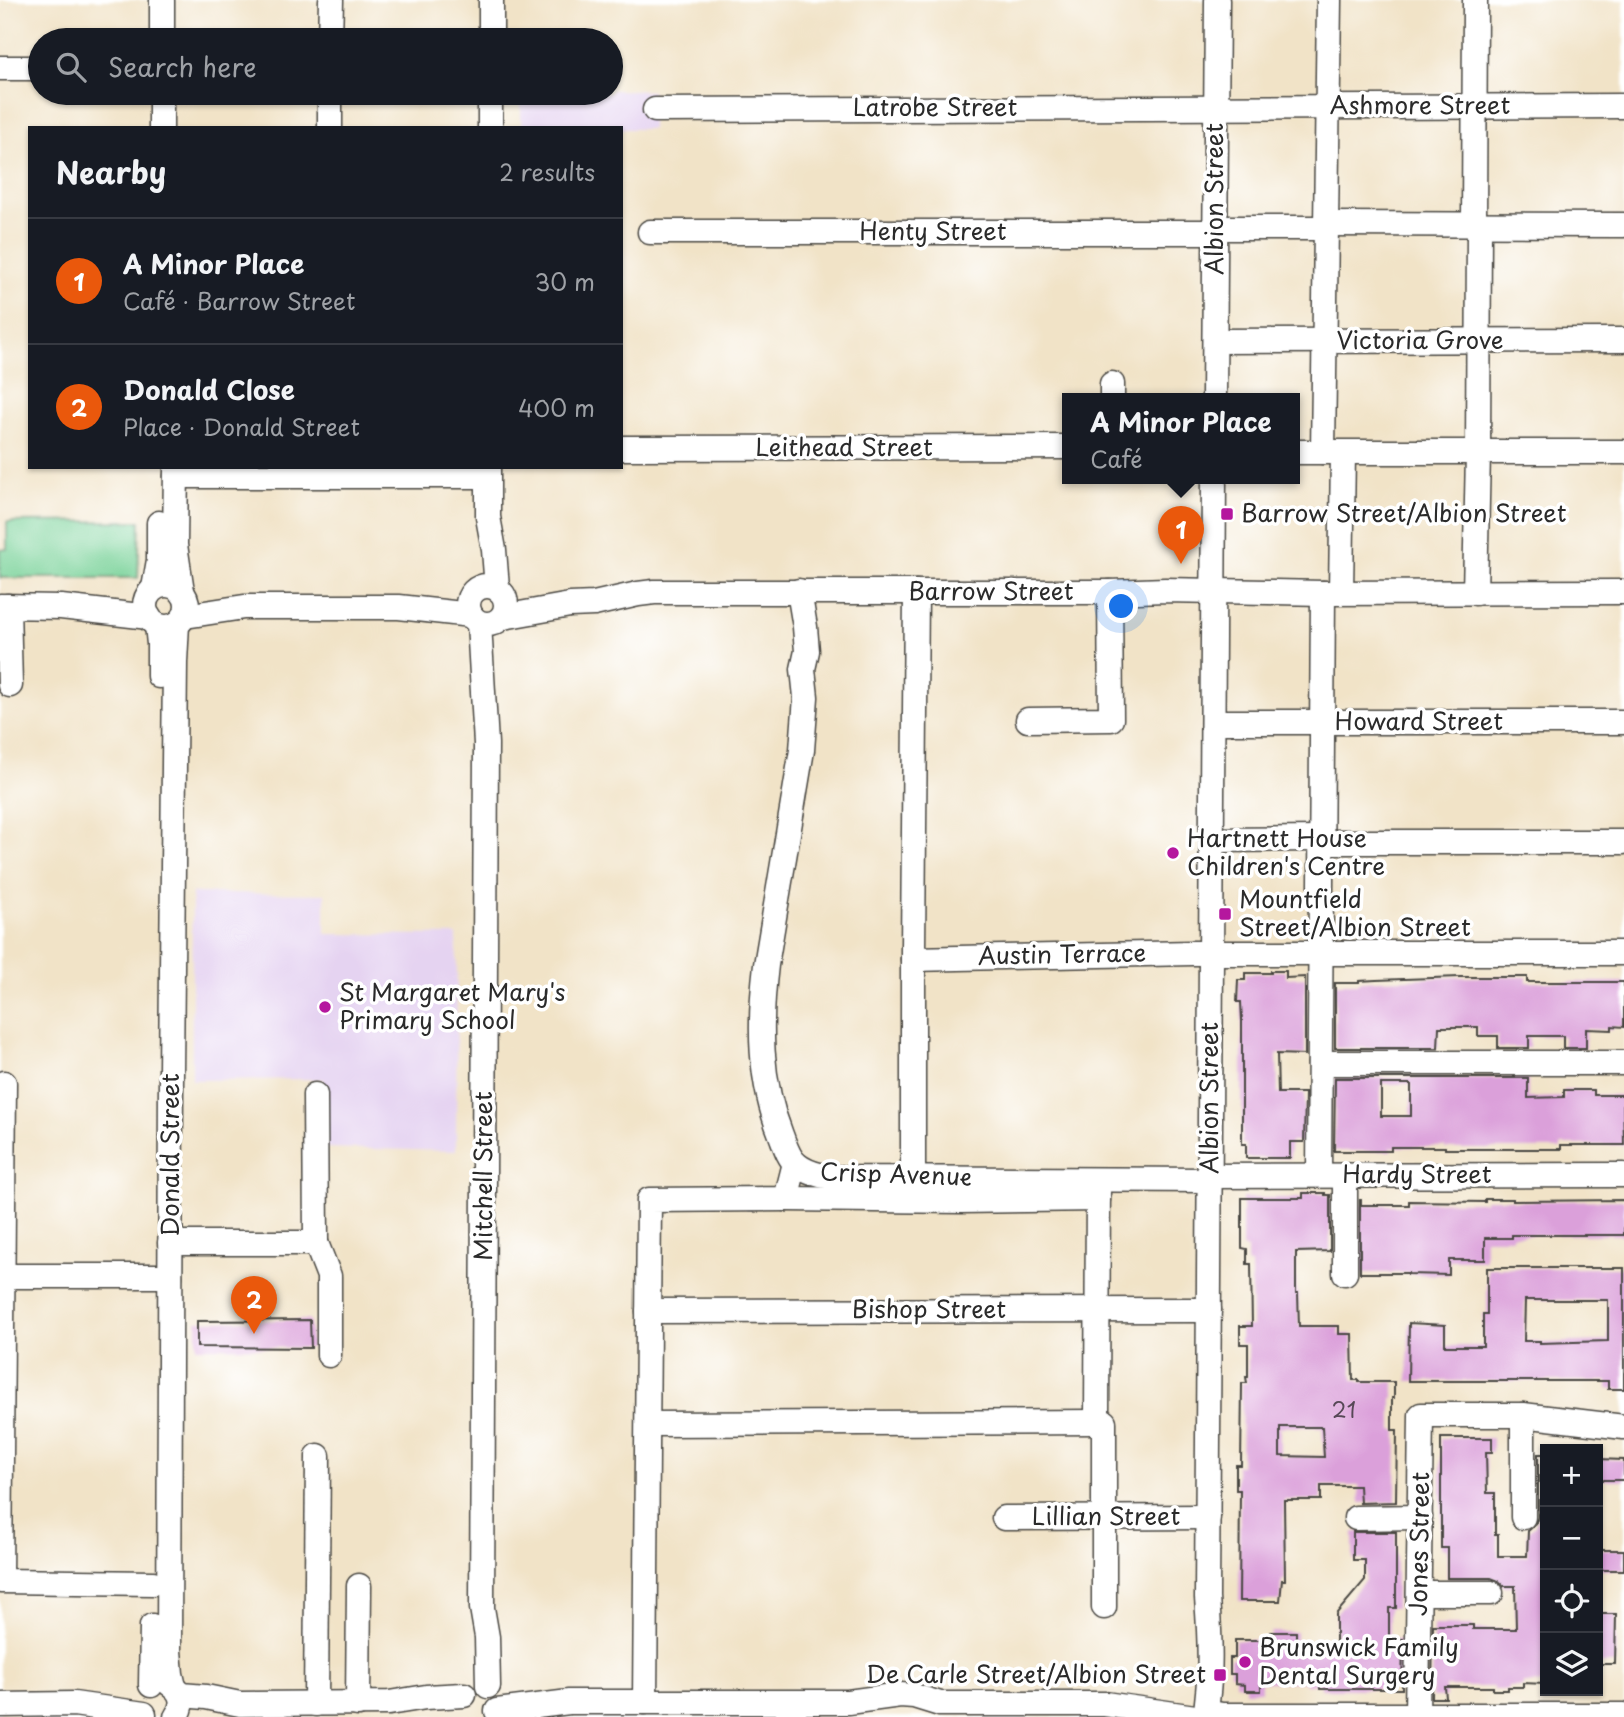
<!DOCTYPE html>
<meta charset="utf-8">
<style>
body{margin:0;font-family:"Playpen Sans",sans-serif;background:#20242c;color:#f1f3f6}
.controls{position:absolute;right:21px;bottom:21px;display:grid;overflow:hidden;border-radius:0px;box-shadow:0 2px 5px #0004}
.controls button{width:63px;height:63px;display:grid;place-items:center;padding:0;border:0;border-bottom:2px solid #363941;background:#171b24;color:#f1f3f6;font:35px sans-serif}
.you{position:absolute;left:1122px;top:607px;width:24px;height:24px;margin:-18px;border:5px solid #fff;border-radius:50%;background:#1a73e8;box-shadow:0 0 0 10px #1a73e833}
.badge{display:grid;place-items:center;width:46px;height:46px;border-radius:50%;background:#ea580c;color:#fff;font-size:23px;font-weight:700}
.pin{position:absolute;translate:-50% -58px;filter:drop-shadow(0 2px 4px #0008)}
.pin::after{content:'';position:absolute;top:37px;width:24px;height:21px;background:inherit;clip-path:polygon(0 0,100% 0,50% 100%)}
.popup{position:absolute;left:1062px;top:393px;width:238px;height:91px;box-sizing:border-box;display:grid;place-content:center;border-radius:0px;background:#171b24;filter:drop-shadow(0 2px 5px #0005);font-size:23px;white-space:nowrap;color:#9ea1a6}
.popup b{font-size:26px;color:#f1f3f6}
.popup::after{content:'';position:absolute;left:50%;top:100%;margin-left:-14px;border:14px solid transparent;border-top-color:#171b24}
.list{margin:0;padding:0;list-style:none}
h2{display:flex;justify-content:space-between;align-items:center;height:91px;margin:0;padding:0 28px;font-size:30px}
h2 small{font-size:23px;font-weight:400;color:#9ea1a6}
.list li{display:grid;grid-template-columns:46px 1fr auto;gap:21px;align-items:center;box-sizing:border-box;height:126px;padding:0 28px;border-top:2px solid #363941}
.list b{display:block;font-size:26px;white-space:nowrap}
.list p{margin:0;font-size:23px;white-space:nowrap;color:#9ea1a6}
.list em{font-size:23px;font-style:normal;color:#9ea1a6}
.icon{flex:none;width:38px;height:38px;fill:none;stroke:currentColor;stroke-width:2;stroke-linecap:round;stroke-linejoin:round}
.map{position:relative;flex:none;width:1624px;height:1717px;overflow:hidden}
.search{position:absolute;background:#171b24;box-shadow:0 2px 5px #0004;left:28px;top:28px;width:595px;height:77px;display:flex;align-items:center;gap:18px;box-sizing:border-box;padding:0 24px;border-radius:38px;color:#9ea1a6;font-size:26px}
.panel{position:absolute;background:#171b24;box-shadow:0 2px 5px #0004;left:28px;top:126px;width:595px;height:343px;border-radius:0px}
.map>svg:first-child{display:block}
</style>
<div class="map">
<svg width="1624" height="1717" viewBox="0 0 1624 1717">
<rect width="100%" height="100%" fill="#fff"/>
<filter id="ink" filterUnits="userSpaceOnUse"><feTurbulence type="fractalNoise" baseFrequency=".0143" numOctaves="2"/><feDisplacementMap in="SourceGraphic" scale="14" xChannelSelector="R" yChannelSelector="G"/><feConvolveMatrix kernelMatrix="1 2 1 2 8 2 1 2 1" color-interpolation-filters="sRGB"/></filter>
<filter id="wash" filterUnits="userSpaceOnUse"><feTurbulence type="fractalNoise" baseFrequency=".00686" numOctaves="4" result="noise"/><feDisplacementMap in="SourceGraphic" scale="28" xChannelSelector="R" yChannelSelector="G"/><feGaussianBlur stdDeviation="1.57" result="paint"/><feColorMatrix in="noise" values="0 0 0 0 0 0 0 0 0 0 0 0 0 0 0 0 0 1.4 0 .05"/><feComposite in="paint" operator="in"/></filter>
<g filter="url(#wash)">
<rect width="100%" height="100%" fill="#f1e3c7"/>
<g fill="#e5d3f1">
<path d="M611,90L652,91V129H621V128H521V93H611Z"/>
<path d="M192,893L325,894V934L457,935L456,1151L323,1148V1079L192,1080Z"/>
</g>
<path fill="#77d197" stroke="#517e61" stroke-width="2" d="M140,521L138,578H0V550L7,549V522Z"/>
<g id="blocks">
<g fill="#dba0da" fill-rule="evenodd">
<path d="M1271,971H1286V978L1305,977V1055L1277,1054L1278,1093H1305L1304,1142H1290V1158H1246V1144H1242V1021L1241,1002H1237L1238,980H1245V973H1271Z"/>
<path d="M1460,977H1527V982H1624V1027L1612,1026V1030L1586,1029V1048H1563V1036H1529V1048H1498V1036H1478V1027H1439L1438,1048H1335V983H1359V981L1376,980Z"/>
<path d="M1335,1078H1528V1098L1564,1097V1090H1594V1095H1623L1624,1145H1561V1149H1445V1147H1391V1151H1334ZM1381,1084H1411V1116H1381Z"/>
<path d="M1303,1193H1325V1195H1330V1251L1296,1252V1293H1298L1299,1326H1339V1334H1352L1353,1380H1359V1382H1394V1398H1392V1430H1397L1396,1502L1360,1503L1359,1486H1321V1500H1284L1285,1580H1282L1280,1601H1239L1240,1490H1236V1465H1241L1242,1383H1247L1246,1377H1248V1344H1240V1326H1252L1251,1264H1247V1249L1242,1248V1198H1303ZM1280,1427H1322L1324,1457L1280,1456Z"/>
<path d="M1485,1199H1513V1201L1624,1200V1235H1512V1238H1485V1260H1449V1275L1408,1274V1273H1360V1200H1361V1205H1409V1201L1485,1202Z"/>
<path d="M1487,1268H1624V1389H1608V1381H1408L1409,1323L1445,1325V1346H1483V1314H1487ZM1525,1300H1608V1341L1540,1343V1341H1524Z"/>
<path d="M310,1320L311,1348L197,1347V1321Z"/>
<path d="M1441,1438H1492V1452H1486L1487,1493H1495V1535H1498V1556H1527L1528,1531L1535,1525L1538,1517V1454H1545V1684L1523,1683V1687H1508V1690H1493V1687H1445L1446,1698H1432L1433,1625H1473V1629H1516L1515,1586H1504L1499,1581L1491,1578H1447V1548H1441Z"/>
<path d="M1598,1459L1624,1460V1480H1598Z"/>
<path d="M1353,1532H1396V1608H1389V1639H1403L1402,1689H1320V1684H1305V1682H1261V1691H1245V1685L1235,1684V1674H1230V1658H1235V1640H1270L1271,1632H1296V1648H1336V1614L1365,1580V1560H1353Z"/>
<rect x="1598" y="1550" width="26" height="20"/>
<path d="M1598,1614H1616L1615,1664H1598Z"/>
</g>
</g>
</g>
<g filter="url(#ink)">
<use href="#blocks" fill-opacity="0" stroke="#494742" stroke-width="2"/>
<g fill="none" stroke-linecap="round" stroke-linejoin="round">
<defs>
<g id="minor">
<path d="M162,40V0"/>
<path d="M330,40L331,0"/>
<path d="M491,40V0"/>
<path d="M0,68H40"/>
<path d="M655,110L1624,106"/>
<path d="M161,128V93"/>
<path d="M330,128V93"/>
<path d="M490,128V93"/>
<path d="M1326,224L1624,225"/>
<path d="M1474,225L1475,0"/>
<path d="M1215,228H1326"/>
<path d="M650,232H1215"/>
<path d="M1215,341L1624,340"/>
<path d="M1112,398V384"/>
<path d="M1214,398L1217,0"/>
<path d="M621,448L1067,447"/>
<path d="M1295,452H1624"/>
<path d="M1323,452L1329,0"/>
<path d="M176,467L175,545L182,591"/>
<path d="M488,467V517L494,550L497,588"/>
<path d="M176,476H487"/>
<circle cx="166" cy="606" r="21"/>
<circle cx="487" cy="605" r="19"/>
<path d="M154,588L159,560V523"/>
<path d="M799,591L805,627L807,651L803,669L806,697L802,750L766,965C759,1024 759,1080 781,1135C785,1145 788,1157 796,1164C811,1176 829,1177 847,1178L1210,1180"/>
<path d="M1341,592L1343,453"/>
<path d="M1475,593L1478,453L1479,225"/>
<path d="M0,606L61,607L149,617"/>
<path d="M8,606L10,685"/>
<path d="M185,616L244,607H399L471,615"/>
<path d="M503,617L570,605L594,604L638,594L654,592H1110L1165,590L1323,593L1624,592"/>
<path d="M479,623L486,744L482,1608L487,1637L488,1686"/>
<path d="M157,625L159,644V676"/>
<path d="M1028,720L1111,719L1110,592"/>
<path d="M1213,722H1624"/>
<path d="M1212,840L1321,839"/>
<path d="M1322,842H1624"/>
<path d="M913,959L1192,953H1624"/>
<path d="M1320,1063H1624"/>
<path d="M4,1083L0,1581L153,1583"/>
<path d="M1319,1175L1323,593"/>
<path d="M1210,1176L1624,1175"/>
<path d="M913,1179V949L916,592"/>
<path d="M1098,1180L1097,1422H1104V1607"/>
<path d="M786,1199L962,1201L1098,1199"/>
<path d="M170,1243H316L315,1095"/>
<path d="M316,1243L329,1276V1355"/>
<path d="M1345,1273V1175"/>
<path d="M0,1276H170"/>
<path d="M648,1311L1209,1310"/>
<path d="M1523,1415V1517"/>
<path d="M648,1424L1097,1422"/>
<path d="M1004,1518L1208,1517"/>
<path d="M1356,1518L1420,1517"/>
<path d="M1419,1593H1491"/>
<path d="M170,1684C183,1692 185,1705 176,1717"/>
<path d="M151,1685L152,1626"/>
<path d="M174,1687L171,1674L169,1651L171,1073L175,662L177,624"/>
<path d="M181,1695L206,1697L240,1704L389,1703L426,1697L464,1695"/>
<path d="M645,1702L649,1200L786,1199L795,1163"/>
<path d="M316,1704L318,1456"/>
<path d="M358,1704L359,1586"/>
<path d="M0,1705L74,1704L144,1714"/>
<path d="M497,1711L569,1702H848L900,1695L914,1696L940,1704H1105L1195,1717"/>
<path d="M1206,1712L1222,1715H1624"/>
<path d="M1417,1715L1421,1415H1523L1624,1427"/>
<path d="M1206,1717C1206,1704 1209,1691 1209,1677C1211,1651 1209,1624 1207,1598L1214,478"/>
</g>
</defs>
<use href="#minor" stroke="#494742" stroke-width="27"/>
<use href="#minor" stroke="#fff" stroke-width="24"/>
</g>
</g>
<g fill="#b5179e" stroke="#fff" stroke-width="2.5">
<rect x="1220" y="507" width="14" height="14" rx="3.5"/>
<circle cx="1173" cy="853" r="7"/>
<rect x="1218" y="907" width="14" height="14" rx="3.5"/>
<circle cx="325" cy="1007" r="7"/>
<circle cx="1245" cy="1662" r="7"/>
<rect x="1213" y="1668" width="14" height="14" rx="3.5"/>
</g>
<g text-anchor="middle" stroke-width="7" stroke-linejoin="round" paint-order="stroke">
<g font-size="21" fill="#574857">
<text x="1344" y="1418">21</text>
</g>
<g font-size="24" fill="#2b2b2b" stroke="#fff">
<text x="1420" y="114">Ashmore Street</text>
<text x="935" y="116">Latrobe Street</text>
<text transform="translate(1215 199) rotate(-90)" y="8">Albion Street</text>
<text x="933" y="240">Henty Street</text>
<text x="1420" y="349">Victoria Grove</text>
<text x="844" y="456">Leithead Street</text>
<text x="991" y="600">Barrow Street</text>
<text x="1419" y="730">Howard Street</text>
<text transform="translate(1062 955) rotate(-1)" y="8">Austin Terrace</text>
<text transform="translate(1210 1098) rotate(-90)" y="8">Albion Street</text>
<text transform="translate(171 1155) rotate(-90)" y="8">Donald Street</text>
<text transform="translate(896 1175) rotate(2)" y="8">Crisp Avenue</text>
<text x="1417" y="1183">Hardy Street</text>
<text transform="translate(484 1176) rotate(-90)" y="8">Mitchell Street</text>
<text x="929" y="1318">Bishop Street</text>
<text x="1106" y="1525">Lillian Street</text>
<text transform="translate(1420 1544) rotate(-89)" y="8">Jones Street</text>
</g>
<g font-size="24" fill="#2b2b2b" stroke="#fff" text-anchor="start">
<text x="1241" y="522">Barrow Street/Albion Street</text>
<text x="1187" y="847">Hartnett House<tspan x="1187" dy="28">Children's Centre</tspan></text>
<text x="1239" y="908">Mountfield<tspan x="1239" dy="28">Street/Albion Street</tspan></text>
<text x="339" y="1001">St Margaret Mary's<tspan x="339" dy="28">Primary School</tspan></text>
<text x="1259" y="1656">Brunswick Family<tspan x="1259" dy="28">Dental Surgery</tspan></text>
<text x="1206" y="1683" text-anchor="end">De Carle Street/Albion Street</text>
</g>
</g>
</svg>
<div class="controls">
<button>+</button>
<button>−</button>
<button><svg class="icon" aria-label="locate" viewBox="0 0 24 24"><circle cx="12" cy="12" r="6"/><path d="M12 2v4M12 18v4M2 12h4M18 12h4"/></svg></button>
<button><svg class="icon" aria-label="layers" viewBox="0 0 24 24"><path d="M12 4l9 5-9 5-9-5zM3 14l9 5 9-5"/></svg></button>
</div>
<div class="you"></div>
<div class="pin badge" style="left:1181px;top:564px">1</div>
<div class="popup"><b>A Minor Place</b>Café</div>
<div class="pin badge" style="left:254px;top:1334px">2</div>
<div class="search"><svg class="icon" aria-label="search" viewBox="0 0 24 24"><circle cx="10" cy="10" r="6"/><path d="M15 15l6 6"/></svg>Search here</div>
<section class="panel">
<h2>Nearby<small>2 results</small></h2>
<ul class="list">
<li><span class="badge">1</span><div><b>A Minor Place</b><p>Café · Barrow Street</p></div><em>30 m</em></li>
<li><span class="badge">2</span><div><b>Donald Close</b><p>Place · Donald Street</p></div><em>400 m</em></li>
</ul>
</section>
</div>
